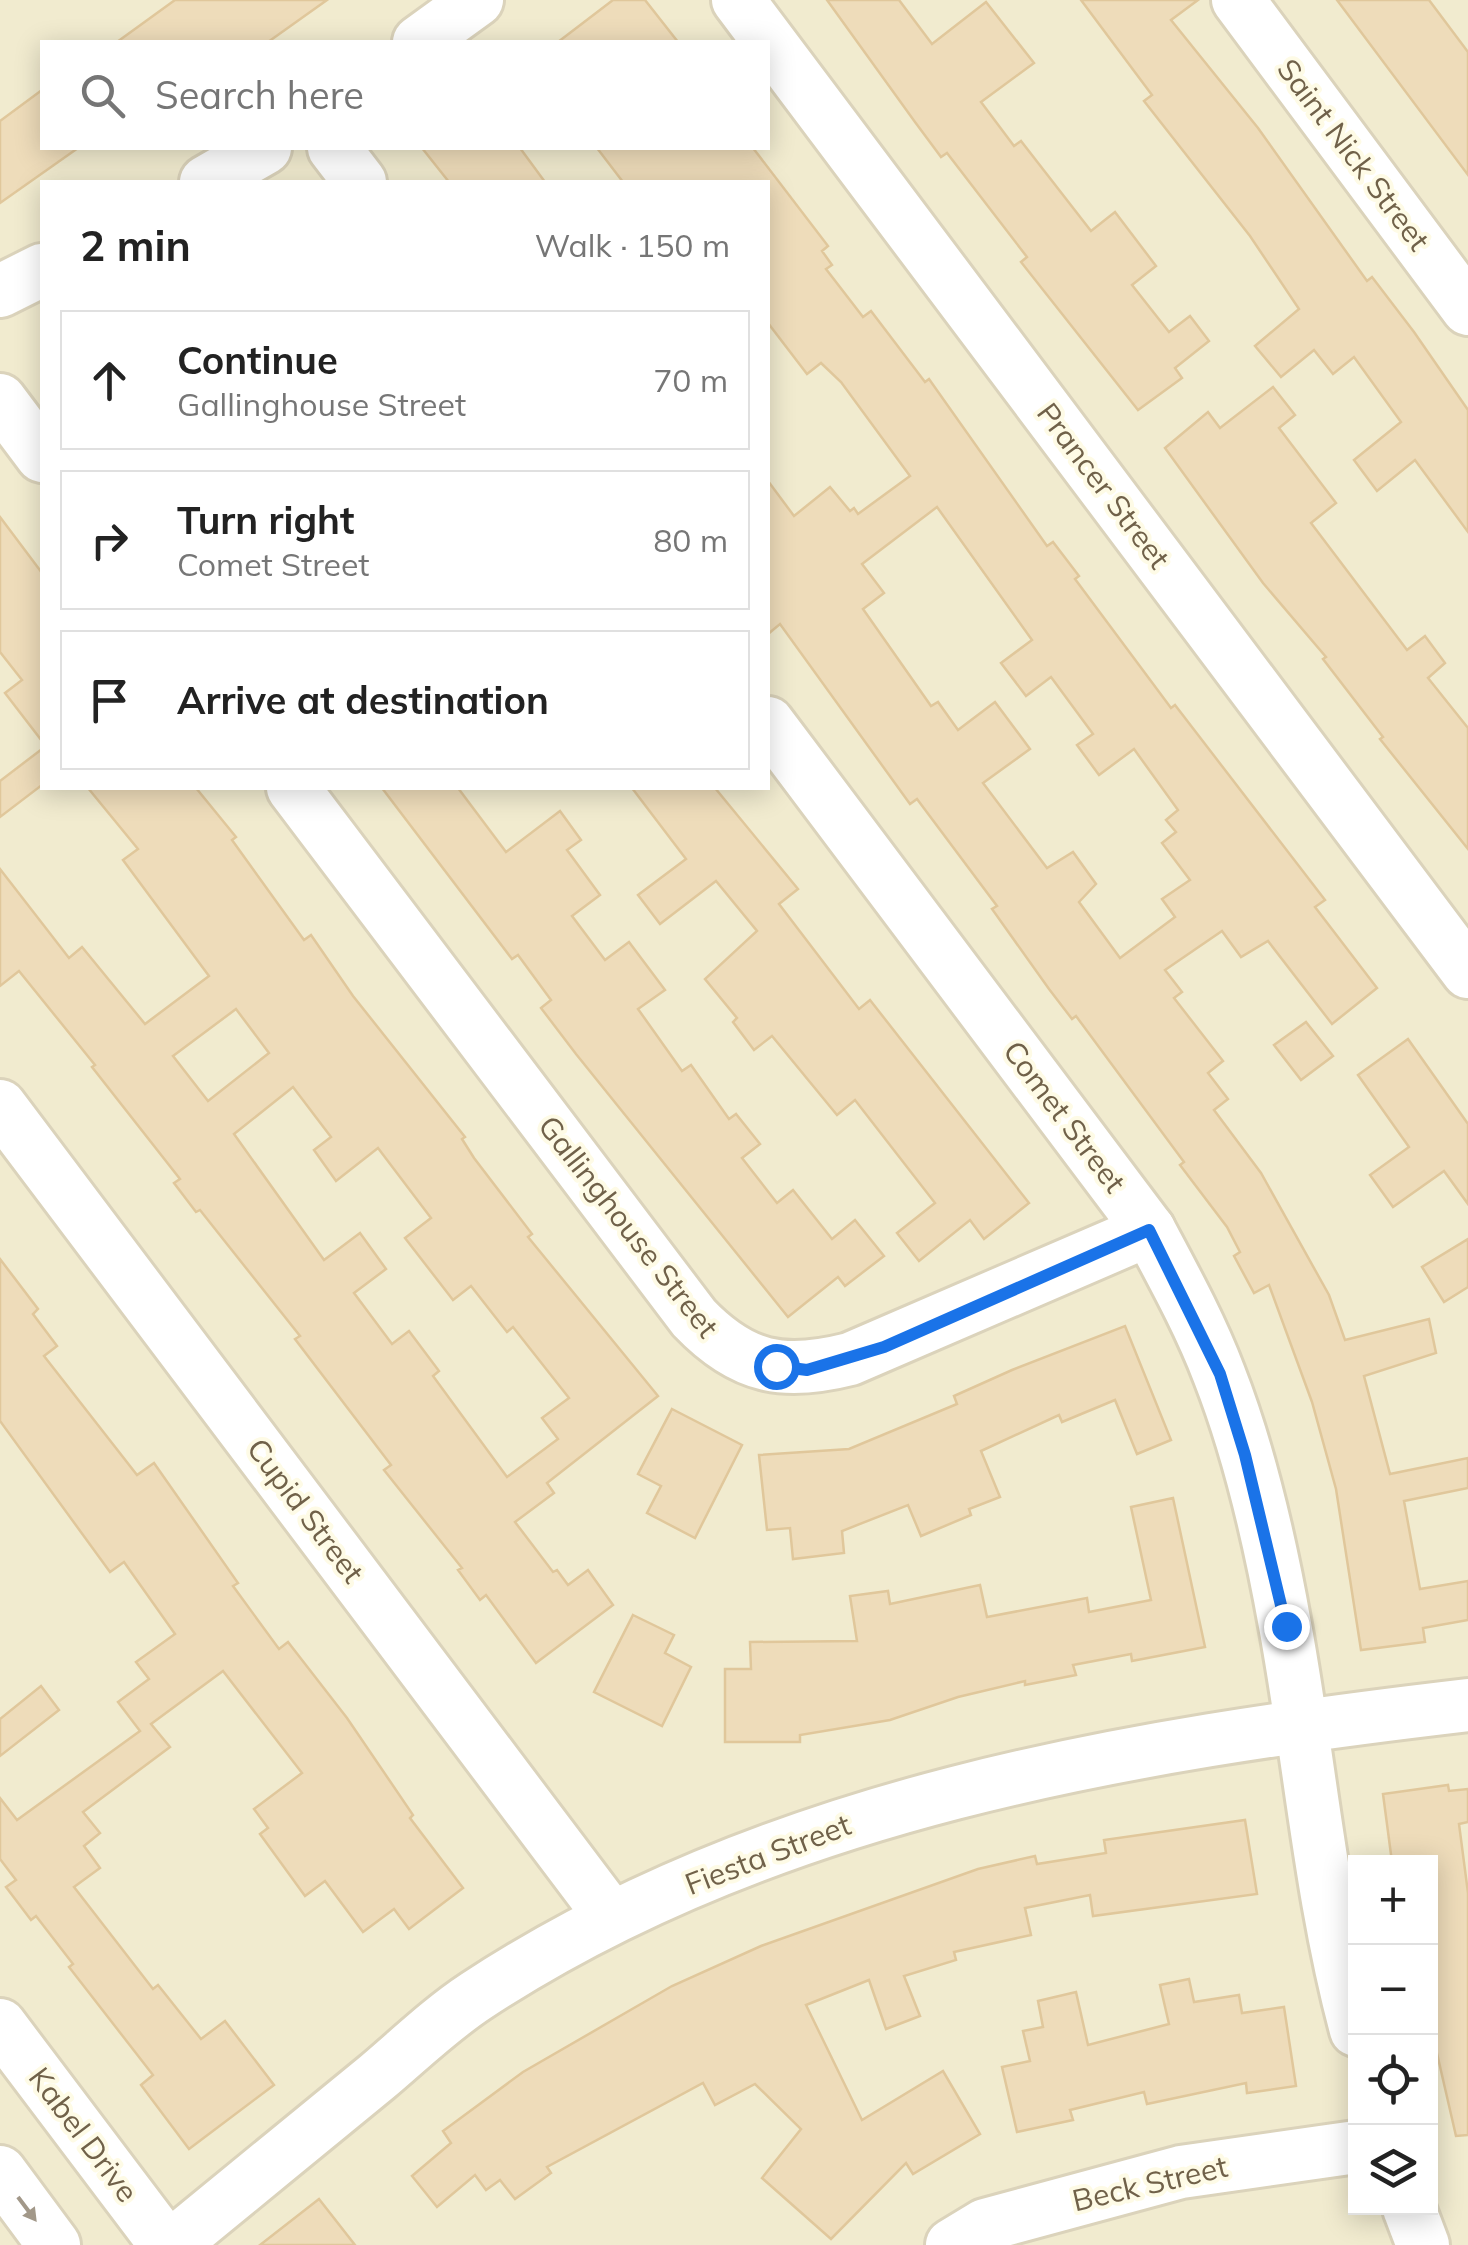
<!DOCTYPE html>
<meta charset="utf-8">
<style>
body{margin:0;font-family:Mulish,sans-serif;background:#f2f2f2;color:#222}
.controls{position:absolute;right:30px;bottom:30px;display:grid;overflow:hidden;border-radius:0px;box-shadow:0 5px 25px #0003}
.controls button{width:90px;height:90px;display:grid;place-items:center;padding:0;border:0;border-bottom:2px solid #e0e0e0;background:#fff;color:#222;font:50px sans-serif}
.stop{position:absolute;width:30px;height:30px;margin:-22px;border:8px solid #1a73e8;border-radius:50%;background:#fff}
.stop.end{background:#1a73e8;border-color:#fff;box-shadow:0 2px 10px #0008}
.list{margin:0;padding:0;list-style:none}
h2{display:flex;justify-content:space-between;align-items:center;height:130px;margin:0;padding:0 40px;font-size:42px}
h2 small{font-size:32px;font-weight:400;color:#767676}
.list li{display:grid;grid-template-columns:65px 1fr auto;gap:30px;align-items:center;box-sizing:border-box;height:140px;margin:0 20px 20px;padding:0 20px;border:2px solid #e0e0e0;border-radius:0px}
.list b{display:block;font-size:38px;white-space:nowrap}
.list p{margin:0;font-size:32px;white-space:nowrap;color:#767676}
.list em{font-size:32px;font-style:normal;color:#767676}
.icon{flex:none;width:55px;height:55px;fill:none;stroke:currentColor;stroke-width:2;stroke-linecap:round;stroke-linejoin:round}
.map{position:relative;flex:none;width:1468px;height:2245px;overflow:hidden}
.search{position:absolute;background:#fff;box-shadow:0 5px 25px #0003;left:40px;top:40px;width:730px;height:110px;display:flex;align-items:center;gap:25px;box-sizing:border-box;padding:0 35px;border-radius:0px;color:#767676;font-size:38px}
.panel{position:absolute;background:#fff;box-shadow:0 5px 25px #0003;left:40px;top:180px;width:730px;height:610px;border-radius:0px}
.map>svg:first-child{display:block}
</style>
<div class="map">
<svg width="1468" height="2245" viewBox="0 0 1468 2245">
<rect width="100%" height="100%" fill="#faf7e1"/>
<path fill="#f1ebcf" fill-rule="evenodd" d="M0,0H1468V2245H0ZM42,42H768V148H42ZM42,182H768V788H42ZM1356,1862H1430V2208H1356Z"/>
<g fill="#eedcba" stroke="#e0c79b" stroke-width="2.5" fill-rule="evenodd">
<path d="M175,0H327L268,42H117Z"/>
<path d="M613,0H645L678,42H558Z"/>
<path d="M827,0H899L932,44L986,2L1034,63L981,102L1014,146L1021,141L1091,231L1115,212L1156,266L1132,285L1169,332L1190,316L1209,341L1175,368L1182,378L1138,410L1021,262L1027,257L947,153L941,157L915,122Z"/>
<path d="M1081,0H1198L1171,20L1258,128L1367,281L1372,277L1414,332L1468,410V532L1415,460L1377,491L1354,460L1401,422L1354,357L1333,374L1314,350L1281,377L1255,346L1299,309L1250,236L1144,101L1152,95Z"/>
<path d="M1337,0H1429L1468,52V175Z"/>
<path d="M42,90V148H78L0,203V121Z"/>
<path d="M422,148H520L545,182H449Z"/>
<path d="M597,148H753L828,246L822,251L832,265L826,269L863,317L871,311L925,382L929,379L1047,546L1053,542L1079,576L1075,579L1171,708L1175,705L1325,900L1315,907L1377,988L1332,1024L1268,941L1241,957L1222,931L1165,970L1182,992L1174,998L1223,1061L1208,1073L1228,1099L1214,1110L1261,1173L1329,1295L1345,1340L1429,1319L1436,1353L1364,1376L1390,1474L1468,1458V1488L1404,1501L1420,1589L1468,1581V1620L1423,1628L1425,1642L1361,1650L1336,1489L1312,1402L1269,1285L1254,1293L1234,1256L1240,1252L1227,1227L1180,1165L1184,1162L1076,1016L1072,1019L1049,989L992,909L997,906L917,799L910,804L780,624L768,634V481L794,516L830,487L850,511L854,508L858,514L910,476L841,382L821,363L807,374L768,323V182H623ZM937,507L1032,640L1001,663L1026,696L1051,677L1093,734L1077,745L1099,775L1134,749L1178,810L1166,820L1176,832L1162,843L1190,880L1162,899L1175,917L1120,958L1079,902L1096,884L1073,852L1047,868L983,783L1030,749L995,702L958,730L938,702L931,706L863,609L884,593L862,564Z"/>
<path d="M1273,387L1295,415L1279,428L1336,503L1311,523L1407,650L1425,636L1445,663L1428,678L1468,728V849L1380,739L1383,737L1323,659L1326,657L1263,583L1165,448L1208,412L1220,428Z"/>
<path d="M0,517L42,573V741L5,693L22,680L0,652Z"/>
<path d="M42,749V785L0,817V781Z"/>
<path d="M88,788H196L236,837L232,840L304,940L311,935L353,996L465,1137L462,1139L474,1158L532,1234L528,1237L658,1396L547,1483L554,1493L515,1522L553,1572L557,1570L568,1585L588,1570L613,1605L536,1663L486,1595L480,1600L458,1570L462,1568L384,1470L391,1465L295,1339L300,1336L200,1210L196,1212L174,1183L180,1179L92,1067L95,1065L19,971L0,986V869L69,958L82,947L145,1024L209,976L123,860L138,849ZM236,1009L269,1053L208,1101L173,1056ZM293,1087L331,1137L314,1150L336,1181L378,1148L431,1218L405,1238L453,1300L471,1286L507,1332L513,1327L569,1398L542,1418L558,1439L507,1477L433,1376L439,1371L409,1331L392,1344L354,1293L386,1269L360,1233L324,1260L234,1134Z"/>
<path d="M382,788H458L506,852L560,811L581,840L567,850L600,895L572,916L605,960L629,942L665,990L638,1009L682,1071L691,1065L729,1119L736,1114L760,1144L742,1158L777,1203L793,1190L832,1239L855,1220L884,1256L845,1286L838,1277L788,1317L576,1054L541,1008L551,1000L518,955L512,959Z"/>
<path d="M632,788H715L798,889L779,904L859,1009L870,1000L1029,1203L984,1239L970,1220L919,1261L897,1233L935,1203L855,1100L837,1115L772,1036L754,1050L733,1022L737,1018L705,979L757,931L716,881L660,924L638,895L686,859Z"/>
<path d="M1306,1022L1333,1056L1301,1080L1274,1045Z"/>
<path d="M1408,1039L1468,1124V1204L1444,1171L1393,1207L1370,1175L1409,1147L1358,1075Z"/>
<path d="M1468,1239V1287L1444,1302L1422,1267Z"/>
<path d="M0,1259L38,1309L33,1314L57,1346L44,1356L137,1475L154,1463L238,1583L233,1586L279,1649L288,1642L347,1718L413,1815L410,1818L463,1888L409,1929L394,1909L363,1932L325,1881L305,1896L260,1834L268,1828L254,1809L302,1773L223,1671L151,1724L170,1747L83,1812L100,1833L84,1846L100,1868L74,1887L153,1989L158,1985L201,2039L225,2021L274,2085L189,2149L141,2085L153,2075L69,1967L73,1964L36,1916L31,1920L6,1887L16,1880L0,1859V1798L17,1820L140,1731L118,1702L149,1679L136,1662L175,1634L124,1562L110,1572L0,1421Z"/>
<path d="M1125,1326L1171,1440L1137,1454L1115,1400L1062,1422L1059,1415L981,1451L1000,1497L969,1509L971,1515L921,1536L908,1505L842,1531L844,1553L793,1559L790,1528L767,1530L759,1455L849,1449L957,1404L954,1396L1012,1370Z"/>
<path d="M672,1409L742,1445L695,1538L647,1513L661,1486L638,1474Z"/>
<path d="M1173,1498L1205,1647L1132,1661L1131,1654L1073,1665L1076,1675L1025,1685V1681L958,1697L890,1720L800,1735V1742H725V1669H751L750,1642L857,1641L850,1596L888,1591L890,1604L980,1585L987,1617L1087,1598L1089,1612L1151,1600L1131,1507Z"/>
<path d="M633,1615L674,1635L665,1653L691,1667L662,1726L594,1692Z"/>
<path d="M41,1686L59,1710L0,1756V1719Z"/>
<path d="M1448,1785L1449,1791L1468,1789V1822L1459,1824L1468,1893V2135L1456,2136L1430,2023V1862H1392L1383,1794Z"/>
<path d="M1245,1820L1257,1894L1093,1916L1090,1895L1025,1908L1031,1935L954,1952L956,1960L904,1976L920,2016L886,2029L869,1980L806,2005L862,2120L943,2071L980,2134L913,2174L906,2163L831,2239L762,2178L801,2129L755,2084L715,2105L703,2083L547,2167L551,2173L515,2199L500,2180L486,2190L475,2175L437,2207L412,2176L451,2143L443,2131L523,2072L672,1986L761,1946L978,1869L1035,1856L1037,1864L1106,1853L1104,1840Z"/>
<path d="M1189,1979L1194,2002L1239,1995L1242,2013L1284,2007L1296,2086L1247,2093L1246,2083L1147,2104L1144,2092L1070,2110L1073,2120L1017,2132L1002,2067L1030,2061L1023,2031L1043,2027L1038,2001L1076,1992L1088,2045L1169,2024L1160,1985Z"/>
<path d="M319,2199L355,2245H260Z"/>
</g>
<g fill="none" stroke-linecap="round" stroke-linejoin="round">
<defs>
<g id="minor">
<path d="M738,0L1468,972"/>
<path d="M1238,0L1468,309"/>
<path d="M419,42L477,0"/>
<path d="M334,148L360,182"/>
<path d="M206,182L265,148"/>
<path d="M0,291L42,270"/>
<path d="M0,400L42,456"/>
<path d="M768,723L1149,1230C1174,1277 1200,1324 1219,1374C1250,1453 1270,1541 1285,1625C1310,1760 1320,1897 1356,2030"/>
<path d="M293,788L694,1318C742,1368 783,1376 850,1359L1149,1230"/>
<path d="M0,1106L611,1917"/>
<path d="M0,2025L166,2245"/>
<path d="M0,2172L54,2245"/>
<path d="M1409,2208L1423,2245"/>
<path d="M172,2245C240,2189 309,2133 377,2077C409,2050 441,2019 476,1996C770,1803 1126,1745 1468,1705"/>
<path d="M952,2245L985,2225L1181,2172L1356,2147"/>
</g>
</defs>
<use href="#minor" stroke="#dbd3bb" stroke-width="58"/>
<use href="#minor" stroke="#fff" stroke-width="52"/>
</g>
<defs><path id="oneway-solid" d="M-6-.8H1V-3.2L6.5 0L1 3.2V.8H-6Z" transform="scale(2.5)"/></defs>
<use fill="#a29889" href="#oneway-solid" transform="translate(27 2209) rotate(53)"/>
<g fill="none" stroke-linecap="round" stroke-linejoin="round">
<path stroke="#1a73e8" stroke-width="12" d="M776,1366L807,1370L884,1347L1149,1230L1220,1374L1245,1455L1286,1626"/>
</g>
<g text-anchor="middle" stroke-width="8" stroke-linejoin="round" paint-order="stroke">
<g font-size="30" fill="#706149" stroke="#fefbe6">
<text transform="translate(1353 155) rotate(53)" y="10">Saint Nick Street</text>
<text transform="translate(1103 486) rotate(53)" y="10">Prancer Street</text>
<text transform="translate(1064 1117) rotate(53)" y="10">Comet Street</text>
<text transform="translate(628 1227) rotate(52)" y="10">Gallinghouse Street</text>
<text transform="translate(305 1511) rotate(53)" y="10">Cupid Street</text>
<text transform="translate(768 1855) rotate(-21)" y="10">Fiesta Street</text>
<text transform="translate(83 2135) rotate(53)" y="10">Kabel Drive</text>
<text transform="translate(1150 2184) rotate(-13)" y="10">Beck Street</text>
</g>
</g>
</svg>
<div class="controls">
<button>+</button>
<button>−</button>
<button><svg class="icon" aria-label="locate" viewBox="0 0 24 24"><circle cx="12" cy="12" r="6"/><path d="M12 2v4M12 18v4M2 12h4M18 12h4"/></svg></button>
<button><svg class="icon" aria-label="layers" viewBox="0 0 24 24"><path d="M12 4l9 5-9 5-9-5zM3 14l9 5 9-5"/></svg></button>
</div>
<div class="stop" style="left:776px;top:1366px"></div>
<div class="stop end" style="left:1286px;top:1626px"></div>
<div class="search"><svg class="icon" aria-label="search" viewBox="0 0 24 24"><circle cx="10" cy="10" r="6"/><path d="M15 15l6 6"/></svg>Search here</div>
<section class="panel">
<h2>2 min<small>Walk · 150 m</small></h2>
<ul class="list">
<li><svg class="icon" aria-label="ahead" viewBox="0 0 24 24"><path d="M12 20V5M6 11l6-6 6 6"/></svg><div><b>Continue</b><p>Gallinghouse Street</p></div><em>70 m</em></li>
<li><svg class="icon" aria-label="right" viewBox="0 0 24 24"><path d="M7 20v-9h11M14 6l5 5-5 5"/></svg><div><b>Turn right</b><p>Comet Street</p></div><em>80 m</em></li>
<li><svg class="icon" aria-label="arrive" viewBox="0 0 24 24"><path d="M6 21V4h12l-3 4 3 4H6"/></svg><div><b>Arrive at destination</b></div></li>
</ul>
</section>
</div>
